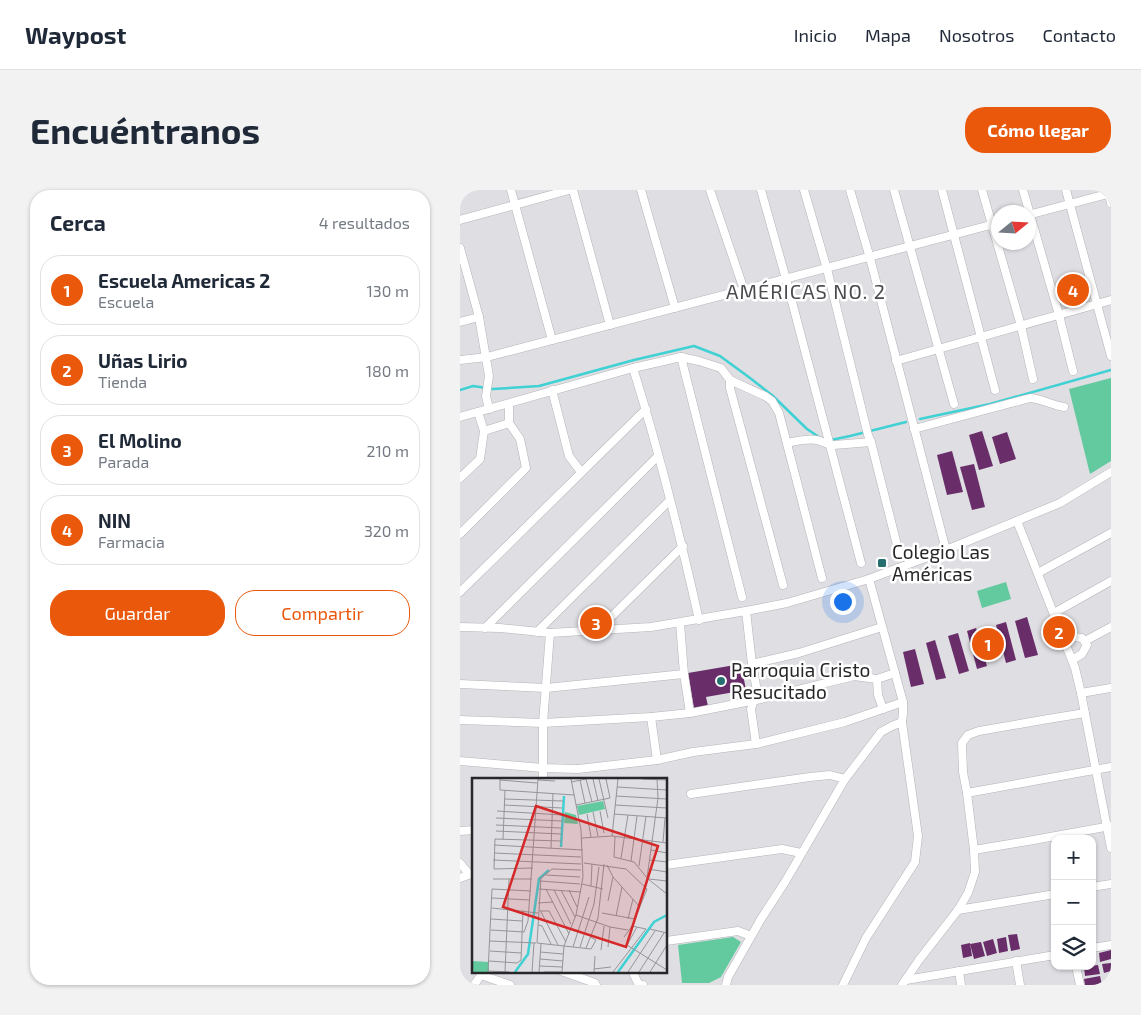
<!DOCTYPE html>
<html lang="es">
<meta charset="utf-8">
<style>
body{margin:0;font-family:"Exo 2",sans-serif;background:#f2f2f3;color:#1f2937}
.controls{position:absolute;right:15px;bottom:15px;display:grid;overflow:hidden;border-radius:10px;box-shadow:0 1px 4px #0004}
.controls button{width:45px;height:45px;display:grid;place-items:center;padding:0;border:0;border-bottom:1px solid #e0e1e3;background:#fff;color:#1f2937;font:25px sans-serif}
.compass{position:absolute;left:531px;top:15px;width:45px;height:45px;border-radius:50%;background:#fff;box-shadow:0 1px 4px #0004;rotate:72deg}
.you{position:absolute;left:382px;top:411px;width:18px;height:18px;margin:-12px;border:4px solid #fff;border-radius:50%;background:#1a73e8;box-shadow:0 0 0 8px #1a73e833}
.badge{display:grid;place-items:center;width:32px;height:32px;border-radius:50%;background:#ea580c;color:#fff;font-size:16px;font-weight:700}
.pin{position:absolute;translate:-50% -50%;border:2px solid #fff;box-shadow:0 1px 5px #0006}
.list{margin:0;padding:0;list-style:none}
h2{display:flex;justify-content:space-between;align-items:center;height:65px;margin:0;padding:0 20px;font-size:21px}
h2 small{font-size:16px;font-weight:400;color:#747a83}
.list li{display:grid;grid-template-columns:32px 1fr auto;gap:15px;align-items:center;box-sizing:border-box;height:70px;margin:0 10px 10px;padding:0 10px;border:1px solid #e0e1e3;border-radius:20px}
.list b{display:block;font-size:19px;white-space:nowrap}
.list p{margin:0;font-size:16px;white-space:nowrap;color:#747a83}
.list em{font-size:16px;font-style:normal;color:#747a83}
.actions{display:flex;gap:10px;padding:15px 20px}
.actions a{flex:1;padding:11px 0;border:1px solid #ea580c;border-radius:20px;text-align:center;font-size:18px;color:#ea580c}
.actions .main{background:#ea580c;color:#fff}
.icon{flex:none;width:28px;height:28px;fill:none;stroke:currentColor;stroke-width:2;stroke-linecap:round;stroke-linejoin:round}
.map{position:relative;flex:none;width:651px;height:795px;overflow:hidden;border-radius:20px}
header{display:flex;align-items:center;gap:30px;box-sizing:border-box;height:70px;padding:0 25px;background:#fff;border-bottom:1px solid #e0e1e3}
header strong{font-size:24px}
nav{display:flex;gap:28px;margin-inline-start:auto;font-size:18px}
.intro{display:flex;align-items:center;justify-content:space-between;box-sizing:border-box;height:120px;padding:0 30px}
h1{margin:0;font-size:35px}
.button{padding:12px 22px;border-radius:20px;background:#ea580c;color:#fff;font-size:18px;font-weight:700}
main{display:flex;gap:30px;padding:0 30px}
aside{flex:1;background:#fff;border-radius:20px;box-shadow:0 1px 4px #0004}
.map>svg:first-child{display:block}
</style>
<header>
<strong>Waypost</strong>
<nav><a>Inicio</a><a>Mapa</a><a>Nosotros</a><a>Contacto</a></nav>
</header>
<div class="intro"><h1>Encuéntranos</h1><a class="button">Cómo llegar</a></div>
<main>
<aside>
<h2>Cerca<small>4 resultados</small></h2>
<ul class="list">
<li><span class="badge">1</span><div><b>Escuela Americas 2</b><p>Escuela</p></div><em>130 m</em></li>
<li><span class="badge">2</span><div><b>Uñas Lirio</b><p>Tienda</p></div><em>180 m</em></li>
<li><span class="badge">3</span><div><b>El Molino</b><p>Parada</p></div><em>210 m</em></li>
<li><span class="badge">4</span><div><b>NIN</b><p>Farmacia</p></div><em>320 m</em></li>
</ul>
<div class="actions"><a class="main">Guardar</a><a>Compartir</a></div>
</aside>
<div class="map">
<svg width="651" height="795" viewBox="0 0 651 795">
<rect width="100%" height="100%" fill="#dedee3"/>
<g fill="#62ca9e">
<path d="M651,188V271L630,284L609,199Z"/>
<path d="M546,392L551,409L522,418L517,401Z"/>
<path d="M273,747L281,752L261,787L249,793H222L218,755Z"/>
</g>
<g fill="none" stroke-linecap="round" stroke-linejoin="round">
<g stroke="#3fd1d3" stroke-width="2.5">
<path d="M0,200L13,196L33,199L79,196L174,170L234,156L260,166L290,188L313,206L347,239L359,247"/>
<path d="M460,229L530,214L651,180"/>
<path d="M371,250L390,246L446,232"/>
</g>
</g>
<g fill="#692d6a">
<path d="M522,241L533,276L519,280L509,245Z"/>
<path d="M547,242L556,269L540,274L532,247Z"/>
<path d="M492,261L503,302L487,305L477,265Z"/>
<path d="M514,274L525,317L512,320L500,277Z"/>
<path d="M567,427L578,465L565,468L555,431Z"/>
<path d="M546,432L556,470L546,473L536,435Z"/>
<path d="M516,438L527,476L517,479L507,441Z"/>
<path d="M498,443L509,481L499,484L488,446Z"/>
<path d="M475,450L486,488L476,490L466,453Z"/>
<path d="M455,459L464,494L451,497L443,462Z"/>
<path d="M281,474L286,500L246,507L248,516L234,518L228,483Z"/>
<path d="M557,744L560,759L551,761L548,745Z"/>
<path d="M546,747L548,761L539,763L537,749Z"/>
<path d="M533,749L537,763L527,766L523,752Z"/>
<path d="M521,752L525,766L514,769L510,754Z"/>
<path d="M510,753L512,766L503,768L501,755Z"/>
<path d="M651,760V769L640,772L639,763Z"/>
<path d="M651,773V781L644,783L642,774Z"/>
<path d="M638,775L640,784L625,786L624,777Z"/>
<path d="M640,786L642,795H625L624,789Z"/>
</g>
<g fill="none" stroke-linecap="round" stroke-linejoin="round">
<defs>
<g id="minor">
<path d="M51,0L92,150"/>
<path d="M113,0L150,135"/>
<path d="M181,0L215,118"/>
<path d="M250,0L284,100"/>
<path d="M301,0L326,89L401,373"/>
<path d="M344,0L367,79L408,245L411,252L439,363"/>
<path d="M390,0L410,68L486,360"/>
<path d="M434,0L494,214"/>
<path d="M482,0L535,200"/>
<path d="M522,0L561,136L573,189"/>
<path d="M563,0L599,125L613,181"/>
<path d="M606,0L651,166"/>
<path d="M648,0L651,13"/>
<path d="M568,25L651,3"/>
<path d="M0,30L109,0"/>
<path d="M0,58L19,127L29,186L26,206L29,219"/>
<path d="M0,132L19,127"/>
<path d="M221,167L282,407"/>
<path d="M0,170L27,167L538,33"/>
<path d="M436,171L651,110"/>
<path d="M173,178C199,261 220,345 239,430"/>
<path d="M270,190V198L323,395"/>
<path d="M92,200L109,266L121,282"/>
<path d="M0,227L173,178L221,167L239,171L261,178L270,190L305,206L312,211L319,223L362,388"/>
<path d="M454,239L570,208C582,209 592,215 604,217"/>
<path d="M24,241L49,233V214"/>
<path d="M327,253C337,251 347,248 357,250C363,252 368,255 374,255L411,252"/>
<path d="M0,288L20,269L24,241L18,222"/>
<path d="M557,331L615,478L621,503L651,658"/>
<path d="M0,344L66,278L60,249L49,233"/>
<path d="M578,383L651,343"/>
<path d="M0,402L186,219"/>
<path d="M286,421L292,474L297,501L291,519L296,554"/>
<path d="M594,423L651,391"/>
<path d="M220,433L224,484L230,523"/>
<path d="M0,437L40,438L90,443L191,437L286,421L327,413L409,389L486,360L600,313L651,282"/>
<path d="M25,438L198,266"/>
<path d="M137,441L223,356"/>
<path d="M77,442L210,310"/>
<path d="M605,451L614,447L622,448L627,455L622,464L612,470"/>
<path d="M625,451L651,437"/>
<path d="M292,474L339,463L422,437"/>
<path d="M417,489L418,505L423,519"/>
<path d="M0,494L86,498L224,484"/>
<path d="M621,503L651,498"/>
<path d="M191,527L197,570"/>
<path d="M0,530L83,533L191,527L230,523L301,509L394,486L417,489L435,483"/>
<path d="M0,571L83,578L118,579L197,570L233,562L296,554L385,532L443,512"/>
<path d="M83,589V533L90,443"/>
<path d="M507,603L651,577"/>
<path d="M231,604L350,587L370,585L385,589"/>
<path d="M0,641L14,640"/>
<path d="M514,660L568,651L651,636"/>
<path d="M0,673L9,684"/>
<path d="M206,675L322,659L341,663"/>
<path d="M0,688L14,683"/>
<path d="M632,697L651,694"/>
<path d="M498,720L595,704"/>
<path d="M206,751L278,741L291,746"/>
<path d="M632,758L651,755"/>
<path d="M556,771L560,795"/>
<path d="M616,776L620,795"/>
<path d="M101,781L135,793L136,795"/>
<path d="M174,781V785L179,795H183"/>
<path d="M499,781L501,795"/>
<path d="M446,790L595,765"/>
<path d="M14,795L21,785L50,795"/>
<path d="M266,795L268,787L301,729L325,692L385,589L421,542L432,536L442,532"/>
<path d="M383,795L406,748L455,672L458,646L442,532L443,523V512L409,389"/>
<path d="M442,795L459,770L498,720L508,703L515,682L514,660L507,603L503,582L502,553L508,545L519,541L588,529L625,523"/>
</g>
</defs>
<use href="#minor" stroke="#b4b4b9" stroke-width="9"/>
<use href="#minor" stroke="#fff" stroke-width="8"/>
</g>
<g fill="#25706f" stroke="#fff" stroke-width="2">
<rect x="417" y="368" width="10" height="10" rx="2.5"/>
<circle cx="261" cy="491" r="5"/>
</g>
<g text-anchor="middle" stroke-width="5" stroke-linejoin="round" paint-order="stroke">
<g font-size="19" fill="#272729" stroke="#fff" text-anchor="start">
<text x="432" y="369">Colegio Las<tspan x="432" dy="22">Américas</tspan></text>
<text x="271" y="487">Parroquia Cristo<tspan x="271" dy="22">Resucitado</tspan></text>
</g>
<g font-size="20" letter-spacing="1" fill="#4b4b4f" stroke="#fff">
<text x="346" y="109">AMÉRICAS NO. 2</text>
</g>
</g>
<g transform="translate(12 588)">
<rect width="195" height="195" fill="#dedee3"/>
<path d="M131,23L133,31L107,37L105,28ZM93,34L104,37L106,46L92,45ZM0,183L17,184V194H0Z" fill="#62ca9e"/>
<path fill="none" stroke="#3fd1d3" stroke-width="2.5" d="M89,69L92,18M43,194L56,176L67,101L77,92M146,194L182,144L195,137"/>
<path fill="none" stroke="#959599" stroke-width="1" d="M28,1V12L102,17M121,1L126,23M127,1L136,40M170,1L195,2M28,2L65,5M66,2L83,3M108,2L113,25M99,4L114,1L120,24M145,9L195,12M144,18L195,21M32,21L91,23M32,27L90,30M104,27L138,20L134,1M143,27L195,30M25,33L90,37M128,33L132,55M121,34L126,58M115,36L119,59M142,36L195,40M24,40L90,43M24,47L89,50M24,53L89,56M140,58L146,1M143,59L142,79L162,84L176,101L195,116M110,60L140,58L195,65M31,61L33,12M191,64L193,40M22,67L111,72M79,70L81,15M179,72L195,75M22,75L109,79M149,80L156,37M21,82L109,86M178,82L195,84M159,83L165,38M112,85L154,91L175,111L163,141L130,135M135,87L141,99L167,128M167,88L174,38M61,90L22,91L23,61L89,63M176,91L195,94M109,92L80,91L69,100L65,165L119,171L124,162L118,159M74,97L108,99M175,100L186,20L185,1M21,101H60M177,101L195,103M68,103L108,106M110,106L131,111M119,108L120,86M67,111L109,114M74,111L97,156M82,112L99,146M89,112L103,139M97,112L105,129M20,120L58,122M136,123L141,99M66,125L81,124M20,130L66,135M68,132L86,167M69,133H77L94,164M104,137L138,149L136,169M144,138L150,109M19,141L50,143M156,141L161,121M66,147L70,148L79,166M138,149L156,152M165,149L155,167L195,192M178,151L195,155M19,152L52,154L56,143L66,1M18,163L64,165M101,169L117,119M108,169L122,126L127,89M114,170L126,140L132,86M129,172L132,148M18,173L49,175M68,174L91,176M68,181L91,183M17,183L45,185L49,182L51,132M68,188L90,189M122,191L139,189M16,193L37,194M16,194L20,111L59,113M33,194L37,101M60,194L62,165M67,194L69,166M72,194H90M90,194L92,168L104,137L111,99L109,52L99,1M122,194L123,178M141,194L174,151L160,148L152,159M156,194L183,153M167,194L192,155M178,194L195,167"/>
<path fill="#d62828" fill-opacity="0.15" stroke="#d62828" stroke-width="2.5" d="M64,28L186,68L154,169L31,129Z"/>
<rect width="195" height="195" fill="none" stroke="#272729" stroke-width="2.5"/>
</g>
</svg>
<div class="controls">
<button>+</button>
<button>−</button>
<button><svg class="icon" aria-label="layers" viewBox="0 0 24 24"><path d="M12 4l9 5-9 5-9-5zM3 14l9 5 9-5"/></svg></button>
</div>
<svg class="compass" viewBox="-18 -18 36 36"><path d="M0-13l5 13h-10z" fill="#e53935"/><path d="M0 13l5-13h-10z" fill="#747a83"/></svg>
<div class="you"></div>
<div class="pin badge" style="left:528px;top:454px">1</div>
<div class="pin badge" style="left:599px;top:442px">2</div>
<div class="pin badge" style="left:136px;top:433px">3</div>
<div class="pin badge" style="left:613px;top:100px">4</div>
</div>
</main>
